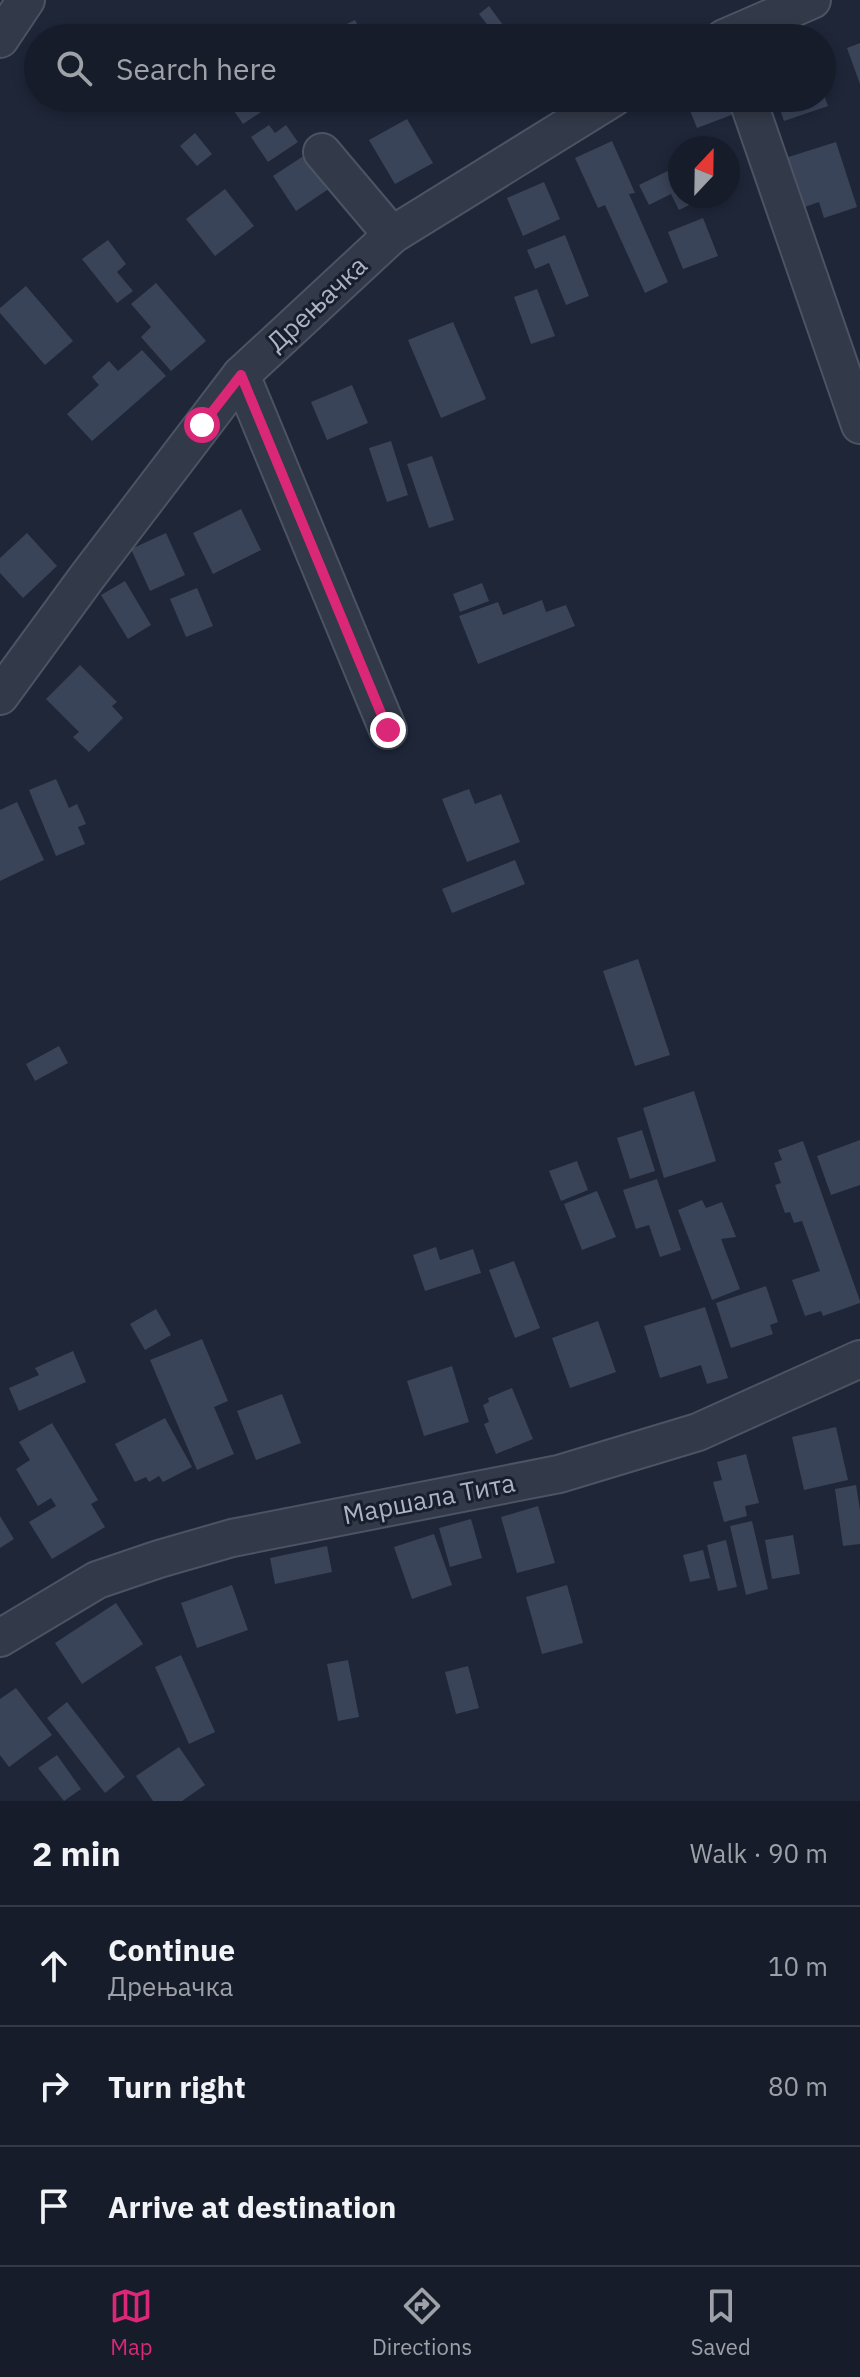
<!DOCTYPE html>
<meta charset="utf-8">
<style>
body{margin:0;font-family:"IBM Plex Sans",sans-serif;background:#1f2532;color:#f1f3f6}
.compass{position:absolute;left:668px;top:136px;width:72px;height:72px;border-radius:50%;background:#161c2a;box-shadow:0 4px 12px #0003;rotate:22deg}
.stop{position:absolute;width:24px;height:24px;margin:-18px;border:6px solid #db2777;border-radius:50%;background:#fff}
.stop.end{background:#db2777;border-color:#fff;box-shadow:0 2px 8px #0008}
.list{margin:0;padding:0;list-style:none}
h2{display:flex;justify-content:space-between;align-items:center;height:104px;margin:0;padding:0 32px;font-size:34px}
h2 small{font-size:26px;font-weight:400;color:#9ea1a8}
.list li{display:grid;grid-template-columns:52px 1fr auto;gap:24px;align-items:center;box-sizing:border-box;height:120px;padding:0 32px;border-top:2px solid #353a47}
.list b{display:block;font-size:30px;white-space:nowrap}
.list p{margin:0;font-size:26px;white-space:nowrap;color:#9ea1a8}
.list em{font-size:26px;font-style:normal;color:#9ea1a8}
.icon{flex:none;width:44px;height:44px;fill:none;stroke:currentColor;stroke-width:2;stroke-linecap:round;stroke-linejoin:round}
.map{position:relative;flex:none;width:860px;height:1801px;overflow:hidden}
.search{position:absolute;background:#161c2a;box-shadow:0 4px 12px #0003;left:24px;right:24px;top:24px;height:88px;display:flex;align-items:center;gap:20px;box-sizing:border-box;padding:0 28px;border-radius:44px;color:#9ea1a8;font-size:30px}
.sheet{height:464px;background:#161c2a}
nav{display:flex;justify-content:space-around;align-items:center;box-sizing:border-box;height:112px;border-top:2px solid #353a47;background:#161c2a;font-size:22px;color:#9ea1a8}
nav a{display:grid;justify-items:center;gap:4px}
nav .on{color:#db2777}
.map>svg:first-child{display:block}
</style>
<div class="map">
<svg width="860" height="1801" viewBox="0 0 860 1801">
<rect width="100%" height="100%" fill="#1e2638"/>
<g fill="#3a4458">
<path d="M489,6L503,25L493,32L479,14Z"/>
<path d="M355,20L364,38H326L324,35Z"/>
<path d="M860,43V84L847,48Z"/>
<path d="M822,90L828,106L784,121L776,98H822Z"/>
<path d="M225,98H260L267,108L243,124Z"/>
<path d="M685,98H728L734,114L697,128Z"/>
<path d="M407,119L433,163L395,184L369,140Z"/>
<path d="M269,125L275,133L286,125L298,142L268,162L251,137Z"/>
<path d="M195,133L212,154L197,166L180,146Z"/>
<path d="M612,141L635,193L629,194L668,282L645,293L605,205L598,208L575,158Z"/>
<path d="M836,142L857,207L824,218L819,202L799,209L782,159Z"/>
<path d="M308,153L330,188L296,211L273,176Z"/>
<path d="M680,165V196H708L679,210L671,194L649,205L639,185Z"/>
<path d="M544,182L560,219L523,236L507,198Z"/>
<path d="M225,189L254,226L215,256L186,219Z"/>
<path d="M703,218L718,256L683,269L668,232Z"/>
<path d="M565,235L589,296L566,305L549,263L535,269L527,250Z"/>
<path d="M108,240L126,264L117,272L133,291L117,303L82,259Z"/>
<path d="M156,283L206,341L171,371L141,337L151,327L131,304Z"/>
<path d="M26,286L73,341L45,365L0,313V308Z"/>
<path d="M537,289L555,336L531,344L514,297Z"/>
<path d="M453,322L486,399L441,418L408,340Z"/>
<path d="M142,350L166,376L92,441L67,414L99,385L92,377L109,361L118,371Z"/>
<path d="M352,385L368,423L327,440L311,402Z"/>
<path d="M391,441L408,495L387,502L369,448Z"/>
<path d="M432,456L454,520L429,528L407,464Z"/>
<path d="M241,509L261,550L213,574L193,533Z"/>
<path d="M27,533L57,566L23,598L0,573V558Z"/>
<path d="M166,533L185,575L150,591L131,549Z"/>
<path d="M125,581L151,625L128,639L101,595Z"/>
<path d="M482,583L489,601L460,612L453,594Z"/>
<path d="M197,588L213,626L186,637L170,599Z"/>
<path d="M542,600L546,612L566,605L575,626L478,664L459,616L498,602L503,615Z"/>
<path d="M80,665L117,702L112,706L123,718L89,752L73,737L79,732L46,699Z"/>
<path d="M56,779L69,808L77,804L86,824L78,827L85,844L56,856L29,790Z"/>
<path d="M469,789L475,804L501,794L520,842L467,862L442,799Z"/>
<path d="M17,802L44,860L0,881V810Z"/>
<path d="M515,860L525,884L452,913L442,889Z"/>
<path d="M638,959L670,1055L635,1066L603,971Z"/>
<path d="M59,1046L68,1063L35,1081L26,1064Z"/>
<path d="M694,1091L716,1161L664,1178L643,1108Z"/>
<path d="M642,1130L655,1171L630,1179L617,1138Z"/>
<path d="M860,1140V1185L831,1195L817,1156Z"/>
<path d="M803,1141L860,1301V1303L823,1316L821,1311L805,1316L792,1280L820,1271L802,1221L794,1223L790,1212L785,1213L775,1185L781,1183L774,1163L782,1160L778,1150Z"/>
<path d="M577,1161L588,1190L561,1201L549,1171Z"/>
<path d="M657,1179L681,1250L660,1257L649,1225L636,1229L623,1190Z"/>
<path d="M597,1191L616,1237L582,1250L564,1204Z"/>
<path d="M702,1200L706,1208L722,1202L736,1237L721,1239L740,1289L712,1300L678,1210Z"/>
<path d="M436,1247L440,1260L473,1249L481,1273L425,1291L413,1255Z"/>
<path d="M514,1261L540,1328L515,1338L489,1270Z"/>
<path d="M766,1286L778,1322L770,1325L773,1334L731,1348L716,1303Z"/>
<path d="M705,1307L728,1378L707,1384L701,1365L660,1378L644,1326Z"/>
<path d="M156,1309L171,1335L145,1350L130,1324Z"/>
<path d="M598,1321L616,1372L570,1388L552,1338Z"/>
<path d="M202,1339L228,1401L214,1407L234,1454L197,1470L150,1360Z"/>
<path d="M73,1351L86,1382L19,1411L9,1388L39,1375L35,1368Z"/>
<path d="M452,1366L469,1422L424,1436L407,1381Z"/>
<path d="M512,1388L533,1439L496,1454L484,1424L489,1422L483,1405L489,1402L488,1398Z"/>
<path d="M282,1394L301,1443L256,1460L237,1411Z"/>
<path d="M165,1418L192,1467L163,1482L159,1476L149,1482L146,1477L135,1482L115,1444Z"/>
<path d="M52,1423L98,1500L91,1504L105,1527L52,1559L29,1522L56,1506L51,1498L38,1506L16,1469L30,1460L19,1442Z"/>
<path d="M836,1427L848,1480L804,1490L792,1437Z"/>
<path d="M746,1454L759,1503L745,1506L747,1516L724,1522L713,1482L722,1480L717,1462Z"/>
<path d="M856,1485L860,1510V1544L843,1546L835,1489Z"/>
<path d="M538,1506L555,1563L517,1573L501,1517Z"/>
<path d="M0,1516L14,1539L0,1548Z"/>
<path d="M471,1519L482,1558L450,1567L439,1528Z"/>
<path d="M752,1521L768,1589L746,1595L730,1526Z"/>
<path d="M434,1534L452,1585L412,1599L394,1547Z"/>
<path d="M793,1535L800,1574L772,1579L765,1540Z"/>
<path d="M726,1540L737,1587L718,1591L707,1545Z"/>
<path d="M327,1546L332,1572L275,1584L270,1558Z"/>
<path d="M703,1550L710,1578L690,1582L683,1555Z"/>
<path d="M232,1585L248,1630L197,1648L181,1603Z"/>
<path d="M567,1585L583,1643L542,1654L526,1597Z"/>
<path d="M116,1603L143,1644L82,1684L55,1643Z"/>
<path d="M181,1655L215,1732L189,1744L155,1667Z"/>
<path d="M348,1660L359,1717L338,1721L327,1664Z"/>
<path d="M468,1666L479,1708L456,1714L445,1672Z"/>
<path d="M16,1688L52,1735L9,1767L0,1755V1699Z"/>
<path d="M67,1702L125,1777L105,1793L47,1718Z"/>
<path d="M179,1747L205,1785L182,1801H153L136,1776Z"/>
<path d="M57,1755L81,1789L64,1801L38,1768Z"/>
</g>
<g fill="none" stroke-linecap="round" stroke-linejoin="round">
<defs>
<g id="minor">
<path d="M724,38L812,0"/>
<path d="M0,39L26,0"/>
<path d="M747,98L860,425"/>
<path d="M322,152L392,235"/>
<path d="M241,375L388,730"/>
<path d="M0,696L87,577L241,375L392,235L613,98"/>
<path d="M0,1638L97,1580L159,1559L232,1538L559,1474L698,1432L860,1359"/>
</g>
</defs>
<use href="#minor" stroke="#4c5363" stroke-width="40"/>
<use href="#minor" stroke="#323948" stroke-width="36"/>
</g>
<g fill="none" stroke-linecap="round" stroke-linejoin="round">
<path stroke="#db2777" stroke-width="10" d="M202,425L241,375L388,730"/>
</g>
<g text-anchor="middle" stroke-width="6" stroke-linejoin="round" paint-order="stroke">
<g font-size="26" fill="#acb3c5" stroke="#181e2c">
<text transform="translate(317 304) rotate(-43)" y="9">Дрењачка</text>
<text transform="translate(429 1499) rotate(-11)" y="9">Маршала Тита</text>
</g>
</g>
</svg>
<svg class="compass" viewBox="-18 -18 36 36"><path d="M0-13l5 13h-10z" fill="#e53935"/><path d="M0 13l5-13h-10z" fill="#9ea1a8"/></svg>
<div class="stop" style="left:202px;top:425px"></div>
<div class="stop end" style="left:388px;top:730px"></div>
<div class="search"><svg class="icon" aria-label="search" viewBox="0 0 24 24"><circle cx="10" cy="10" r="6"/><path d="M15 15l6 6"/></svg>Search here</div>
</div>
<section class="sheet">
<h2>2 min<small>Walk · 90 m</small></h2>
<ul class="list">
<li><svg class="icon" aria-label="ahead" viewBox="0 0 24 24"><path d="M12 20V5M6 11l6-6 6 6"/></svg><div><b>Continue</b><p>Дрењачка</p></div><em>10 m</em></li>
<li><svg class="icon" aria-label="right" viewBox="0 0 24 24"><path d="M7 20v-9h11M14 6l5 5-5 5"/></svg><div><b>Turn right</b></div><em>80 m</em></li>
<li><svg class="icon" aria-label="arrive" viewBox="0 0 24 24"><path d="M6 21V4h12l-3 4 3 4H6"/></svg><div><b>Arrive at destination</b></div></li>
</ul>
</section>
<nav>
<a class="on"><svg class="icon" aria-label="map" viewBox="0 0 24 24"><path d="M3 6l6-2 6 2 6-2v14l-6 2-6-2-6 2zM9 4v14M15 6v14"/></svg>Map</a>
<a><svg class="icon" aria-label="directions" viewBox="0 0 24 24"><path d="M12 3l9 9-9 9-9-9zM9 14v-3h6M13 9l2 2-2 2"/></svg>Directions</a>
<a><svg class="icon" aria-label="saved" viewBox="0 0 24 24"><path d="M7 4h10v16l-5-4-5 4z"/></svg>Saved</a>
</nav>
